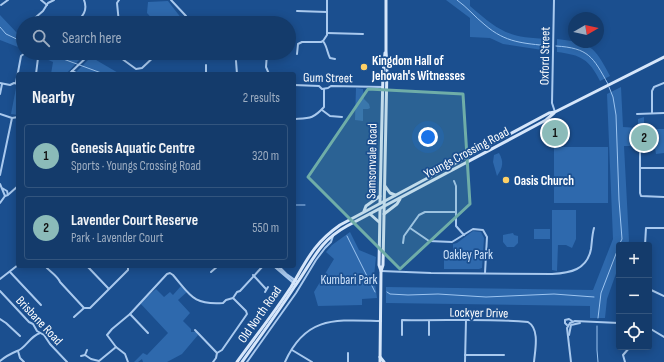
<!DOCTYPE html>
<meta charset="utf-8">
<style>
body{margin:0;font-family:"Sofia Sans Condensed",sans-serif;background:#1d4271;color:#f1f3f6}
.controls{position:absolute;right:12px;bottom:12px;display:grid;overflow:hidden;border-radius:4px;box-shadow:0 2px 10px #0003}
.controls button{width:36px;height:36px;display:grid;place-items:center;padding:0;border:0;border-bottom:1px solid #33557e;background:#143b6b;color:#f1f3f6;font:20px sans-serif}
.compass{position:absolute;left:568px;top:12px;width:36px;height:36px;border-radius:50%;background:#143b6b;box-shadow:0 2px 10px #0003;rotate:81deg}
.you{position:absolute;left:428px;top:137px;width:14px;height:14px;margin:-10px;border:3px solid #fff;border-radius:50%;background:#1a73e8;box-shadow:0 0 0 6px #1a73e833}
.badge{display:grid;place-items:center;width:26px;height:26px;border-radius:50%;background:#8bbbb9;color:#111;font-size:13px;font-weight:700}
.pin{position:absolute;translate:-50% -50%;border:2px solid #fff;box-shadow:0 1px 4px #0006}
.list{margin:0;padding:0;list-style:none}
h2{display:flex;justify-content:space-between;align-items:center;height:52px;margin:0;padding:0 16px;font-size:17px}
h2 small{font-size:13px;font-weight:400;color:#9dadc1}
.list li{display:grid;grid-template-columns:26px 1fr auto;gap:12px;align-items:center;box-sizing:border-box;height:64px;margin:0 8px 8px;padding:0 8px;border:1px solid #33557e;border-radius:4px}
.list b{display:block;font-size:15px;white-space:nowrap}
.list p{margin:0;font-size:13px;white-space:nowrap;color:#9dadc1}
.list em{font-size:13px;font-style:normal;color:#9dadc1}
.icon{flex:none;width:22px;height:22px;fill:none;stroke:currentColor;stroke-width:2;stroke-linecap:round;stroke-linejoin:round}
.map{position:relative;flex:none;width:664px;height:362px;overflow:hidden}
.search{position:absolute;background:#143b6b;box-shadow:0 2px 10px #0003;left:16px;top:16px;width:280px;height:44px;display:flex;align-items:center;gap:10px;box-sizing:border-box;padding:0 14px;border-radius:22px;color:#9dadc1;font-size:15px}
.panel{position:absolute;background:#143b6b;box-shadow:0 2px 10px #0003;left:16px;top:72px;width:280px;height:196px;border-radius:4px}
.map>svg:first-child{display:block}
</style>
<div class="map">
<svg width="664" height="362" viewBox="0 0 664 362">
<rect width="100%" height="100%" fill="#1b4f8f"/>
<g fill="#2e69ad">
<path d="M446,0H470V6C500,32 509,38 549,39V51L503,44L490,38L470,37V18Z"/>
<path d="M168,1L185,23H156L147,13L148,2Z"/>
<path d="M0,15L17,33L23,36V49L0,40Z"/>
<path d="M557,39C590,43 594,45 610,76L600,81C589,59 581,55 557,52Z"/>
<path d="M32,53H65L80,59L66,74H51L53,62Z"/>
<path d="M91,57L120,74H84L76,72Z"/>
<path d="M621,87L623,127L638,128V119L644,117V129H664V153L656,154L655,148H646L644,149L642,147H638L637,149L634,146H624L629,241L627,245H619V265L607,299L605,318H590V306L386,303V287L593,290L613,239L607,94Z"/>
<path d="M16,88H18V115L11,114Z"/>
<path d="M356,88L363,89L364,99L369,104L370,108L368,109H363V121L355,120Z"/>
<rect x="554" y="147" width="54" height="56"/>
<path d="M499,153C504,162 503,167 497,176L493,162L494,155Z"/>
<path d="M552,210H576V239L572,248L566,245H558L557,271L552,270Z"/>
<rect x="534" y="229" width="16" height="10"/>
<path d="M473,231L481,232L484,238L482,268L479,269H444V256H453V244L457,243Z"/>
<path d="M350,232L359,250L376,257L374,276L377,298L362,299V305L318,306L314,292L334,259L326,252L332,245Z"/>
<path d="M513,233L514,235L518,236V243L514,247H507L503,242V235Z"/>
<path d="M181,286L187,292L178,300L190,313L183,321L191,329V332H196L198,335L182,354L167,362H143L142,359L138,362H134L143,353L147,355L168,333L140,303L156,289L164,297L170,292L173,295Z"/>
</g>
<g fill="none" stroke-linecap="round" stroke-linejoin="round">
<g stroke="#9cc4f0" stroke-width="1">
<path d="M457,0C467,7 475,17 485,25C506,43 523,43 549,46"/>
<path d="M0,27L6,34L23,42"/>
<path d="M556,46C589,48 593,57 608,84"/>
<path d="M47,53L104,74"/>
<path d="M609,87L613,97L616,115L619,200L622,239L619,245"/>
<path d="M294,205H305"/>
<path d="M347,236L375,292"/>
<path d="M387,292L390,294L408,295L438,294L486,297L554,294L594,297"/>
<path d="M598,318L601,293L619,246"/>
<path d="M597,326V350L598,362"/>
</g>
<g stroke="#a9c9ee" stroke-width="2">
<path d="M41,0L47,5"/>
<path d="M171,0L186,16V21L188,23"/>
<path d="M327,0V35L323,41C327,46 327,52 330,58L335,59"/>
<path d="M554,0L552,103L555,112"/>
<path d="M1,5L8,0"/>
<path d="M297,11L327,12"/>
<path d="M120,20L134,23"/>
<path d="M29,23L43,11L48,3L54,0"/>
<path d="M76,23C83,16 88,10 84,0"/>
<path d="M119,23L117,3L119,0"/>
<path d="M327,33L363,34"/>
<path d="M68,53L84,59"/>
<path d="M114,53L136,69L142,68L158,53"/>
<path d="M267,53L266,67L269,74"/>
<path d="M297,54L298,44L302,42H321L323,41"/>
<path d="M236,61L237,74"/>
<path d="M206,65V74"/>
<path d="M72,71L78,74"/>
<path d="M69,74L91,53"/>
<path d="M0,83L10,85L14,83L18,84"/>
<path d="M16,83L21,56L25,53L38,58L36,74"/>
<path d="M294,85L319,86L322,89L328,88L331,86L383,87"/>
<path d="M0,94L2,84"/>
<path d="M322,110L330,116L342,117"/>
<path d="M652,113V91L654,87L664,83"/>
<path d="M0,114L12,118L18,117"/>
<path d="M637,114L664,113"/>
<path d="M294,119C310,118 313,119 324,107V89"/>
<path d="M640,152V193L641,196L664,197"/>
<path d="M640,168H664"/>
<path d="M0,175L12,118"/>
<path d="M454,181L456,186V226L464,235"/>
<path d="M0,184L5,196L8,195L7,191L2,188"/>
<path d="M9,194L18,186"/>
<path d="M0,203L5,196"/>
<path d="M410,228L429,241L452,242L473,229L483,230L487,237L485,273"/>
<path d="M403,243L404,236L419,215L425,212H456"/>
<path d="M645,245L646,228H664"/>
<path d="M649,261H650"/>
<path d="M45,266C49,271 58,276 60,282L84,308H90L128,270V266"/>
<path d="M87,266L108,288"/>
<path d="M381,271L431,273L552,274C570,273 587,270 591,249C592,242 592,235 594,228"/>
<path d="M10,272L41,305"/>
<path d="M211,272L218,266"/>
<path d="M253,275L266,289"/>
<path d="M0,279L18,265"/>
<path d="M649,289L664,296"/>
<path d="M0,291L29,322L33,324L37,331L44,335L50,344L67,362"/>
<path d="M265,292L268,287"/>
<path d="M130,314L148,333"/>
<path d="M74,317L84,308"/>
<path d="M0,319L6,323L20,336"/>
<path d="M429,321V335"/>
<path d="M567,325L565,323V320L569,319L572,321"/>
<path d="M649,328L664,337"/>
<path d="M195,330L217,353"/>
<path d="M402,335V320C444,321 486,318 528,322C540,329 535,350 534,362"/>
<path d="M569,335L571,325L580,323"/>
<path d="M292,350L312,362"/>
<path d="M18,351L20,358L24,362"/>
<path d="M85,355L91,359L99,361L116,347"/>
<path d="M465,355H504"/>
<path d="M81,356L85,355L87,350"/>
<path d="M0,361C6,356 10,354 17,351C26,348 29,337 40,333"/>
<path d="M128,362L125,354L116,347L107,335L112,329L130,314L167,274L170,273L173,275C191,296 193,305 223,303L226,300L233,298L237,292L240,291L263,266"/>
<path d="M213,362L216,358L217,353L222,350L247,314L246,311L233,298"/>
<path d="M247,362L296,293L316,260L325,248L331,242L333,236"/>
<path d="M285,362C306,315 337,320 381,321"/>
<path d="M348,362V353"/>
<path d="M465,362L466,320"/>
<path d="M571,362L567,328L570,323L575,321L619,323"/>
<path d="M625,362L623,355L630,347"/>
</g>
<g stroke="#a9c9ee" stroke-width="2.5">
<path d="M274,266L295,284"/>
<path d="M278,266L286,274L296,281"/>
</g>
<g stroke="#d6e6fa" stroke-width="3">
<path d="M385,186L390,193L395,195"/>
<path d="M380,203L383,73L385,53"/>
<path d="M380,209L379,265L381,271"/>
<path d="M364,211L366,206L380,196"/>
<path d="M370,214L379,222"/>
<path d="M384,214L397,204L400,199"/>
<path d="M380,357L384,362"/>
<path d="M237,362C255,337 274,313 291,287C307,260 313,244 340,225L549,113L555,112L664,57"/>
<path d="M242,362C260,337 278,312 295,286C313,261 318,242 347,226L546,120L554,113"/>
<path d="M380,362L381,271L383,265L387,66L386,51V0"/>
</g>
</g>
<path fill="#6fada8" fill-opacity="0.2" stroke="#6fada8" stroke-width="3" stroke-linejoin="round" d="M368,89L463,94L470,204L400,269L308,177Z"/>
<g fill="#ffd166" stroke="#1b4f8f" stroke-width="1.5">
<circle cx="364" cy="67" r="4"/>
<circle cx="506" cy="180" r="4"/>
</g>
<g text-anchor="middle" stroke-width="3.5" stroke-linejoin="round" paint-order="stroke">
<g font-size="13" fill="#fff" stroke="#1b4f8f">
<text transform="translate(544 56) rotate(-89)" y="5">Oxford Street</text>
<text transform="translate(328 77) rotate(1)" y="5">Gum Street</text>
<text transform="translate(466 152) rotate(-28)" y="5">Youngs Crossing Road</text>
<text transform="translate(371 161) rotate(-89)" y="5">Samsonvale Road</text>
<text transform="translate(479 312) rotate(1)" y="5">Lockyer Drive</text>
<text transform="translate(259 314) rotate(-55)" y="5">Old North Road</text>
<text transform="translate(40 320) rotate(47)" y="5">Brisbane Road</text>
</g>
<g font-size="13" font-weight="bold" fill="#fff" stroke="#1b4f8f" text-anchor="start">
<text x="372" y="65">Kingdom Hall of<tspan x="372" dy="15">Jehovah's Witnesses</tspan></text>
<text x="514" y="185">Oasis Church</text>
</g>
<g font-size="13" fill="#cfe3fa" stroke="#1b4f8f">
<text x="468" y="259">Oakley Park</text>
<text x="349" y="284">Kumbari Park</text>
</g>
</g>
</svg>
<div class="controls">
<button>+</button>
<button>−</button>
<button><svg class="icon" aria-label="locate" viewBox="0 0 24 24"><circle cx="12" cy="12" r="6"/><path d="M12 2v4M12 18v4M2 12h4M18 12h4"/></svg></button>
</div>
<svg class="compass" viewBox="-18 -18 36 36"><path d="M0-13l5 13h-10z" fill="#e53935"/><path d="M0 13l5-13h-10z" fill="#9dadc1"/></svg>
<div class="you"></div>
<div class="pin badge" style="left:555px;top:133px">1</div>
<div class="pin badge" style="left:644px;top:138px">2</div>
<div class="search"><svg class="icon" aria-label="search" viewBox="0 0 24 24"><circle cx="10" cy="10" r="6"/><path d="M15 15l6 6"/></svg>Search here</div>
<section class="panel">
<h2>Nearby<small>2 results</small></h2>
<ul class="list">
<li><span class="badge">1</span><div><b>Genesis Aquatic Centre</b><p>Sports · Youngs Crossing Road</p></div><em>320 m</em></li>
<li><span class="badge">2</span><div><b>Lavender Court Reserve</b><p>Park · Lavender Court</p></div><em>550 m</em></li>
</ul>
</section>
</div>
